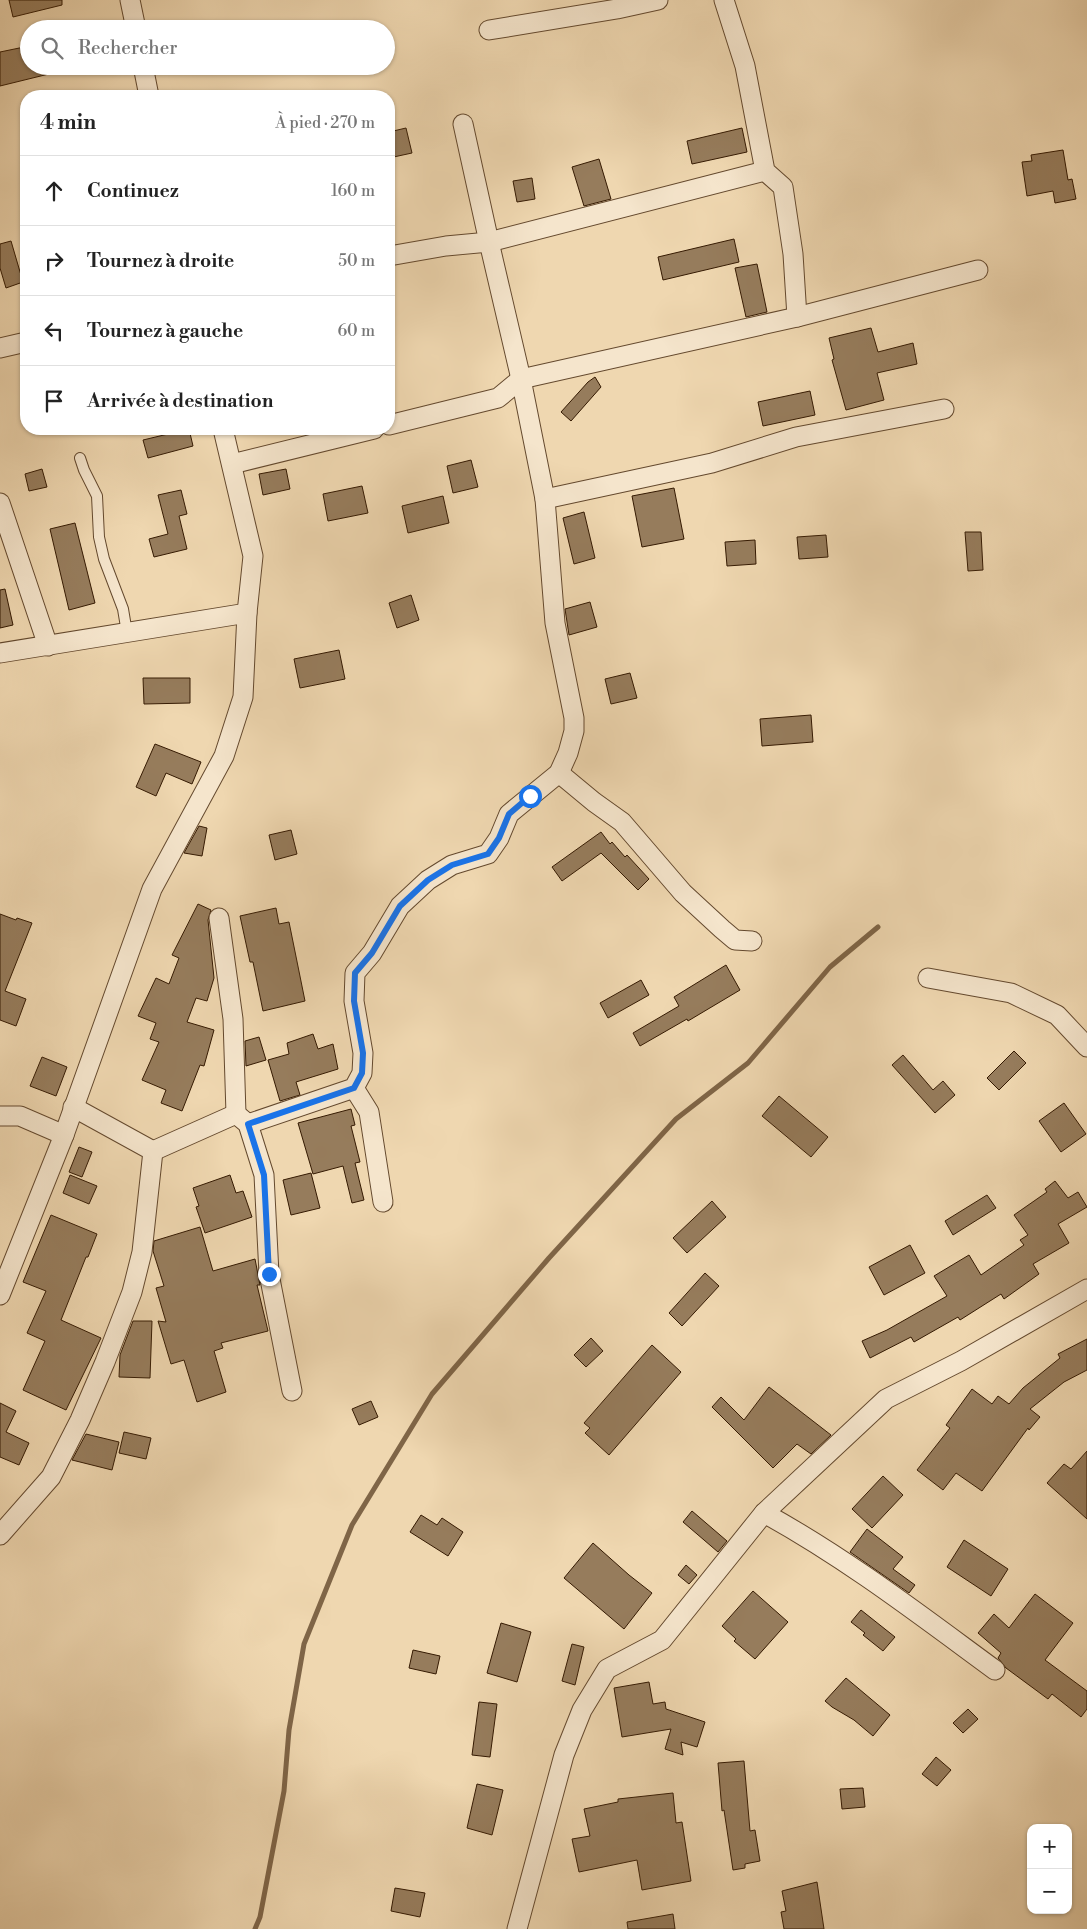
<!DOCTYPE html>
<html lang="fr">
<meta charset="utf-8">
<style>
body{margin:0;font-family:"Libre Bodoni",serif;background:#f6f6f6;color:#222}
.controls{position:absolute;right:15px;bottom:15px;display:grid;overflow:hidden;border-radius:10px;box-shadow:0 1px 4px #0004}
.controls button{width:45px;height:45px;display:grid;place-items:center;padding:0;border:0;border-bottom:1px solid #e0e0e0;background:#fff;color:#222;font:25px sans-serif}
.stop{position:absolute;width:15px;height:15px;margin:-11px;border:4px solid #1a73e8;border-radius:50%;background:#fff}
.stop.end{background:#1a73e8;border-color:#fff;box-shadow:0 1px 5px #0008}
.list{margin:0;padding:0;list-style:none}
h2{display:flex;justify-content:space-between;align-items:center;height:65px;margin:0;padding:0 20px;font-size:21px}
h2 small{font-size:16px;font-weight:400;color:#767676}
.list li{display:grid;grid-template-columns:32px 1fr auto;gap:15px;align-items:center;box-sizing:border-box;height:70px;padding:0 20px;border-top:1px solid #e0e0e0}
.list b{display:block;font-size:19px;white-space:nowrap}
.list em{font-size:16px;font-style:normal;color:#767676}
.icon{flex:none;width:28px;height:28px;fill:none;stroke:currentColor;stroke-width:2;stroke-linecap:round;stroke-linejoin:round}
.map{position:relative;flex:none;width:1087px;height:1929px;overflow:hidden}
.search{position:absolute;background:#fff;box-shadow:0 1px 4px #0004;left:20px;top:20px;width:375px;height:55px;display:flex;align-items:center;gap:12px;box-sizing:border-box;padding:0 18px;border-radius:28px;color:#767676;font-size:19px}
.panel{position:absolute;background:#fff;box-shadow:0 1px 4px #0004;left:20px;top:90px;width:375px;height:345px;border-radius:20px}
.map>svg:first-child{display:block}
</style>
<div class="map">
<svg width="1087" height="1929" viewBox="0 0 1087 1929">
<rect width="100%" height="100%" fill="#efd7b0"/>
<filter id="stains"><feTurbulence type="fractalNoise" baseFrequency=".004" numOctaves="4"/><feColorMatrix values="0 0 0 0 .2 0 0 0 0 .09 0 0 0 0 .02 0 0 0 .5 -.17"/></filter>
<radialGradient id="worn" r=".72"><stop offset=".6" stop-color="#630" stop-opacity="0"/><stop offset="1" stop-color="#630" stop-opacity=".3"/></radialGradient>
<g fill="none" stroke-linecap="round" stroke-linejoin="round">
<path stroke="#7f6547" stroke-width="5" d="M255,1929L260,1917L284,1791L289,1730L304,1644L352,1525L432,1394L549,1258L676,1119L748,1063L830,967L878,927"/>
</g>
<g fill="#967c5c" stroke="#351a02">
<path d="M9,0H62V5L13,17Z"/>
<path d="M29,46V66H60L61,71L0,86V52Z"/>
<path d="M406,128L412,153L389,158V132Z"/>
<path d="M742,128L747,152L692,164L687,141Z"/>
<path d="M1063,150L1068,180L1072,179L1076,199L1055,203L1053,191L1027,196L1022,162L1032,161L1031,155Z"/>
<path d="M599,159L611,199L584,206L572,167Z"/>
<path d="M532,178L535,199L517,202L513,181Z"/>
<path d="M734,239L739,262L663,280L658,257Z"/>
<path d="M11,241L23,282L6,288L0,268V244Z"/>
<path d="M757,264L767,312L746,317L735,268Z"/>
<path d="M871,328L878,352L913,343L917,364L877,373L884,400L846,410L832,360L834,359L829,338Z"/>
<path d="M595,377L601,387L571,421L561,412L588,382Z"/>
<path d="M810,391L815,415L763,426L758,402Z"/>
<path d="M189,429L193,446L148,458L143,440Z"/>
<path d="M471,460L478,487L453,493L447,466Z"/>
<path d="M42,469L47,487L29,491L25,474Z"/>
<path d="M286,469L290,489L263,495L259,474Z"/>
<path d="M362,486L368,513L328,521L323,494Z"/>
<path d="M674,488L684,539L642,547L632,496Z"/>
<path d="M181,490L187,514L179,516L187,549L154,557L149,539L168,534L158,495Z"/>
<path d="M443,496L449,523L408,533L402,506Z"/>
<path d="M584,512L595,558L574,564L563,518Z"/>
<path d="M75,523L95,603L69,610L50,529Z"/>
<path d="M965,532H981L983,570L968,571Z"/>
<path d="M826,535L828,557L799,559L797,537Z"/>
<path d="M755,540L756,564L727,566L725,542Z"/>
<path d="M5,589L13,625L0,628V590Z"/>
<path d="M411,595L419,620L397,628L389,603Z"/>
<path d="M590,602L597,627L569,635L565,609Z"/>
<path d="M339,650L345,679L300,688L294,659Z"/>
<path d="M630,673L637,698L611,704L605,679Z"/>
<path d="M143,678H190V703L144,704Z"/>
<path d="M811,715L813,742L762,746L760,719Z"/>
<path d="M155,744L201,762L192,784L166,773L156,796L136,787Z"/>
<path d="M199,826L207,828L202,856L184,853Z"/>
<path d="M291,830L297,854L275,860L269,835Z"/>
<path d="M601,832L610,844L612,842L625,857L627,855L649,879L638,890L601,853L562,881L552,867Z"/>
<path d="M198,904L211,910L208,920L214,978L207,1001L196,998L187,1022L214,1030L204,1066L200,1065L182,1111L161,1103L166,1090L142,1080L159,1042L150,1039L156,1023L138,1016L156,978L169,984L179,958L172,955Z"/>
<path d="M276,908L279,924L289,922L305,1001L263,1011L253,962H250L240,916Z"/>
<path d="M0,914L16,920L17,918L32,923L5,991L26,999L16,1026L0,1020Z"/>
<path d="M726,965L740,990L688,1021L687,1019L640,1046L633,1033L679,1006L674,997Z"/>
<path d="M641,980L649,995L608,1018L600,1003Z"/>
<path d="M313,1034L318,1049L333,1044L338,1069L296,1082L300,1095L280,1101L268,1060L289,1054L287,1043Z"/>
<path d="M259,1037L266,1060L246,1066L245,1041Z"/>
<path d="M1014,1051L1026,1063L999,1090L987,1078Z"/>
<path d="M903,1055L933,1090L943,1081L955,1095L935,1113L892,1065Z"/>
<path d="M42,1057L67,1067L56,1096L30,1086Z"/>
<path d="M779,1096L828,1137L811,1157L762,1116Z"/>
<path d="M1064,1103L1086,1134L1061,1152L1039,1121Z"/>
<path d="M351,1109L355,1125L351,1126L360,1162L355,1163L364,1200L352,1203L343,1166L313,1174L298,1123Z"/>
<path d="M79,1147L92,1152L82,1177L69,1172Z"/>
<path d="M311,1173L320,1208L291,1215L283,1180Z"/>
<path d="M70,1175L97,1186L89,1204L63,1193Z"/>
<path d="M230,1175L236,1193L243,1191L252,1217L205,1233L196,1207L199,1206L193,1188Z"/>
<path d="M1055,1181L1068,1198L1078,1192L1087,1207L1058,1224L1069,1243L1033,1264L1039,1274L1004,1299L1001,1294L960,1320L958,1317L914,1342L911,1337L870,1358L862,1341L887,1330L947,1296L934,1276L969,1255L981,1275L1024,1245L1020,1240L1028,1235L1014,1215L1047,1192L1045,1189Z"/>
<path d="M987,1195L996,1208L953,1235L945,1221Z"/>
<path d="M712,1201L726,1217L687,1253L673,1238Z"/>
<path d="M51,1215L97,1234L88,1257H86L61,1320L101,1338L66,1410L23,1390L45,1341L27,1333L46,1291L23,1282Z"/>
<path d="M200,1227L213,1271L255,1259L260,1285H257L268,1331L221,1343L223,1348L214,1351L226,1392L197,1402L184,1360L171,1364L158,1321L166,1322L156,1288L164,1286L153,1251L154,1241Z"/>
<path d="M910,1245L925,1273L884,1295L869,1267Z"/>
<path d="M705,1273L719,1286L682,1326L669,1313Z"/>
<path d="M133,1321H152L150,1378L119,1377L120,1355Z"/>
<path d="M591,1338L603,1351L586,1367L574,1355Z"/>
<path d="M1087,1339V1370L1064,1382L1030,1409L1040,1417L1029,1430L1028,1428L982,1491L956,1473L943,1490L917,1470L950,1428L946,1425L972,1389L992,1404L998,1396L1009,1404L1023,1388L1060,1358L1058,1354Z"/>
<path d="M652,1345L681,1372L609,1455L585,1433L590,1428L584,1423Z"/>
<path d="M769,1387L831,1435L811,1454L797,1444L773,1468L712,1407L721,1397L744,1420Z"/>
<path d="M371,1401L378,1417L359,1425L352,1409Z"/>
<path d="M0,1403L16,1411L6,1432L29,1443L19,1465L0,1457Z"/>
<path d="M124,1432L151,1438L146,1459L119,1453Z"/>
<path d="M86,1434L119,1442L112,1470L72,1460Z"/>
<path d="M1087,1451V1519L1047,1483L1064,1464L1071,1469Z"/>
<path d="M883,1476L903,1495L872,1528L852,1509Z"/>
<path d="M692,1511L727,1541L718,1552L683,1522Z"/>
<path d="M421,1515L437,1525L442,1518L463,1532L448,1556L410,1532Z"/>
<path d="M867,1529L903,1557L893,1569L915,1585L909,1593L850,1552Z"/>
<path d="M964,1540L1008,1569L991,1596L947,1567Z"/>
<path d="M593,1543L629,1575L652,1593L624,1629L564,1578Z"/>
<path d="M686,1565L697,1575L689,1584L678,1575Z"/>
<path d="M753,1591L788,1622L755,1659L734,1641L736,1639L722,1626Z"/>
<path d="M1035,1594L1073,1623L1045,1660L1087,1691V1709L1081,1717L1052,1694L1048,1699L1006,1668L998,1658L1001,1653L978,1633L994,1614L1009,1628Z"/>
<path d="M861,1610L895,1637L883,1651L863,1635L865,1633L851,1622Z"/>
<path d="M501,1623L531,1632L517,1682L487,1673Z"/>
<path d="M572,1644L584,1647L575,1685L562,1681Z"/>
<path d="M413,1650L440,1656L436,1674L409,1668Z"/>
<path d="M846,1678L890,1715L873,1736L854,1720L832,1707L825,1701Z"/>
<path d="M649,1682L653,1704L665,1702L666,1709L705,1722L697,1747L681,1742L683,1755L665,1749L671,1729L622,1737L614,1688Z"/>
<path d="M479,1702L497,1704L490,1757L472,1755Z"/>
<path d="M968,1709L978,1719L963,1733L953,1723Z"/>
<path d="M936,1757L951,1770L937,1786L922,1774Z"/>
<path d="M744,1761L750,1831L755,1830L760,1861L745,1864V1868L733,1870L724,1810L722,1811L718,1763Z"/>
<path d="M477,1784L503,1790L492,1835L467,1828Z"/>
<path d="M863,1788L865,1807L842,1809L840,1789Z"/>
<path d="M673,1793L676,1823L682,1822L691,1881L642,1890L637,1860L579,1872L572,1839L590,1836L584,1809L618,1802V1799Z"/>
<path d="M817,1882L824,1929H784L781,1912L786,1911L782,1891Z"/>
<path d="M395,1888L425,1893L420,1917L391,1911Z"/>
<path d="M673,1914L675,1929H628L627,1922Z"/>
</g>
<g fill="none" stroke-linecap="round" stroke-linejoin="round">
<defs>
<path id="lane" d="M80,458L84,470L97,496L99,537L104,559L123,609L127,633"/>
<g id="street">
<path d="M130,0L136,29"/>
<path d="M489,30L617,9L658,0"/>
<path d="M143,66L149,96"/>
<path d="M389,256L446,246L489,242L765,171"/>
<path d="M797,317L978,270"/>
<path d="M0,348L26,342"/>
<path d="M389,425L498,398L521,379L797,317L793,254L783,187L765,171L745,66L724,0"/>
<path d="M232,464L374,429"/>
<path d="M545,499L712,463L796,437L944,409"/>
<path d="M0,503L48,646"/>
<path d="M0,653L247,613"/>
<path d="M559,773L594,802L622,822L683,893L722,929L735,940L752,941"/>
<path d="M219,918L233,1019L236,1114"/>
<path d="M928,978L1011,993L1057,1015L1087,1047"/>
<path d="M354,1088L369,1112L383,1202"/>
<path d="M236,1114L248,1124L264,1175L269,1274L292,1391"/>
<path d="M0,1116H20L64,1135"/>
<path d="M248,1124L354,1088L362,1073L363,1053L354,1001L355,973L372,953L400,906L428,880L452,865L488,854L499,838L509,814L559,773L568,753L574,731V718L555,623L545,499L521,379L489,242L463,124"/>
<path d="M153,1151L236,1114"/>
<path d="M0,1295L64,1135L152,889L224,756L243,697L247,613L253,556L223,429"/>
<path d="M764,1513C846,1558 920,1615 995,1670"/>
<path d="M0,1535L51,1477L80,1420L105,1362L132,1292L142,1252L153,1151L73,1107"/>
<path d="M517,1929L564,1755L582,1710L607,1669L662,1640L764,1513L886,1399L961,1361L1087,1289"/>
</g>
</defs>
<use href="#lane" stroke="#64492e" stroke-width="12"/>
<use href="#street" stroke="#64492e" stroke-width="21"/>
<use href="#lane" stroke="#f5e5cc" stroke-width="10"/>
<use href="#street" stroke="#f5e5cc" stroke-width="19"/>
</g>
<g fill="none" stroke-linecap="round" stroke-linejoin="round">
<path stroke="#1a73e8" stroke-width="6" d="M269,1274L264,1175L248,1124L354,1088L362,1073L363,1053L354,1001L355,973L372,953L400,906L428,880L452,865L488,854L499,838L509,814L530,796"/>
</g>
<rect width="100%" height="100%" filter="url(#stains)"/>
<rect width="100%" height="100%" fill="url(#worn)"/>
</svg>
<div class="controls">
<button>+</button>
<button>−</button>
</div>
<div class="stop" style="left:530px;top:796px"></div>
<div class="stop end" style="left:269px;top:1274px"></div>
<div class="search"><svg class="icon" aria-label="search" viewBox="0 0 24 24"><circle cx="10" cy="10" r="6"/><path d="M15 15l6 6"/></svg>Rechercher</div>
<section class="panel">
<h2>4 min<small>À pied · 270 m</small></h2>
<ul class="list">
<li><svg class="icon" aria-label="ahead" viewBox="0 0 24 24"><path d="M12 20V5M6 11l6-6 6 6"/></svg><div><b>Continuez</b></div><em>160 m</em></li>
<li><svg class="icon" aria-label="right" viewBox="0 0 24 24"><path d="M7 20v-9h11M14 6l5 5-5 5"/></svg><div><b>Tournez à droite</b></div><em>50 m</em></li>
<li><svg class="icon" aria-label="left" viewBox="0 0 24 24"><path d="M17 20v-9H6M10 6l-5 5 5 5"/></svg><div><b>Tournez à gauche</b></div><em>60 m</em></li>
<li><svg class="icon" aria-label="arrive" viewBox="0 0 24 24"><path d="M6 21V4h12l-3 4 3 4H6"/></svg><div><b>Arrivée à destination</b></div></li>
</ul>
</section>
</div>
